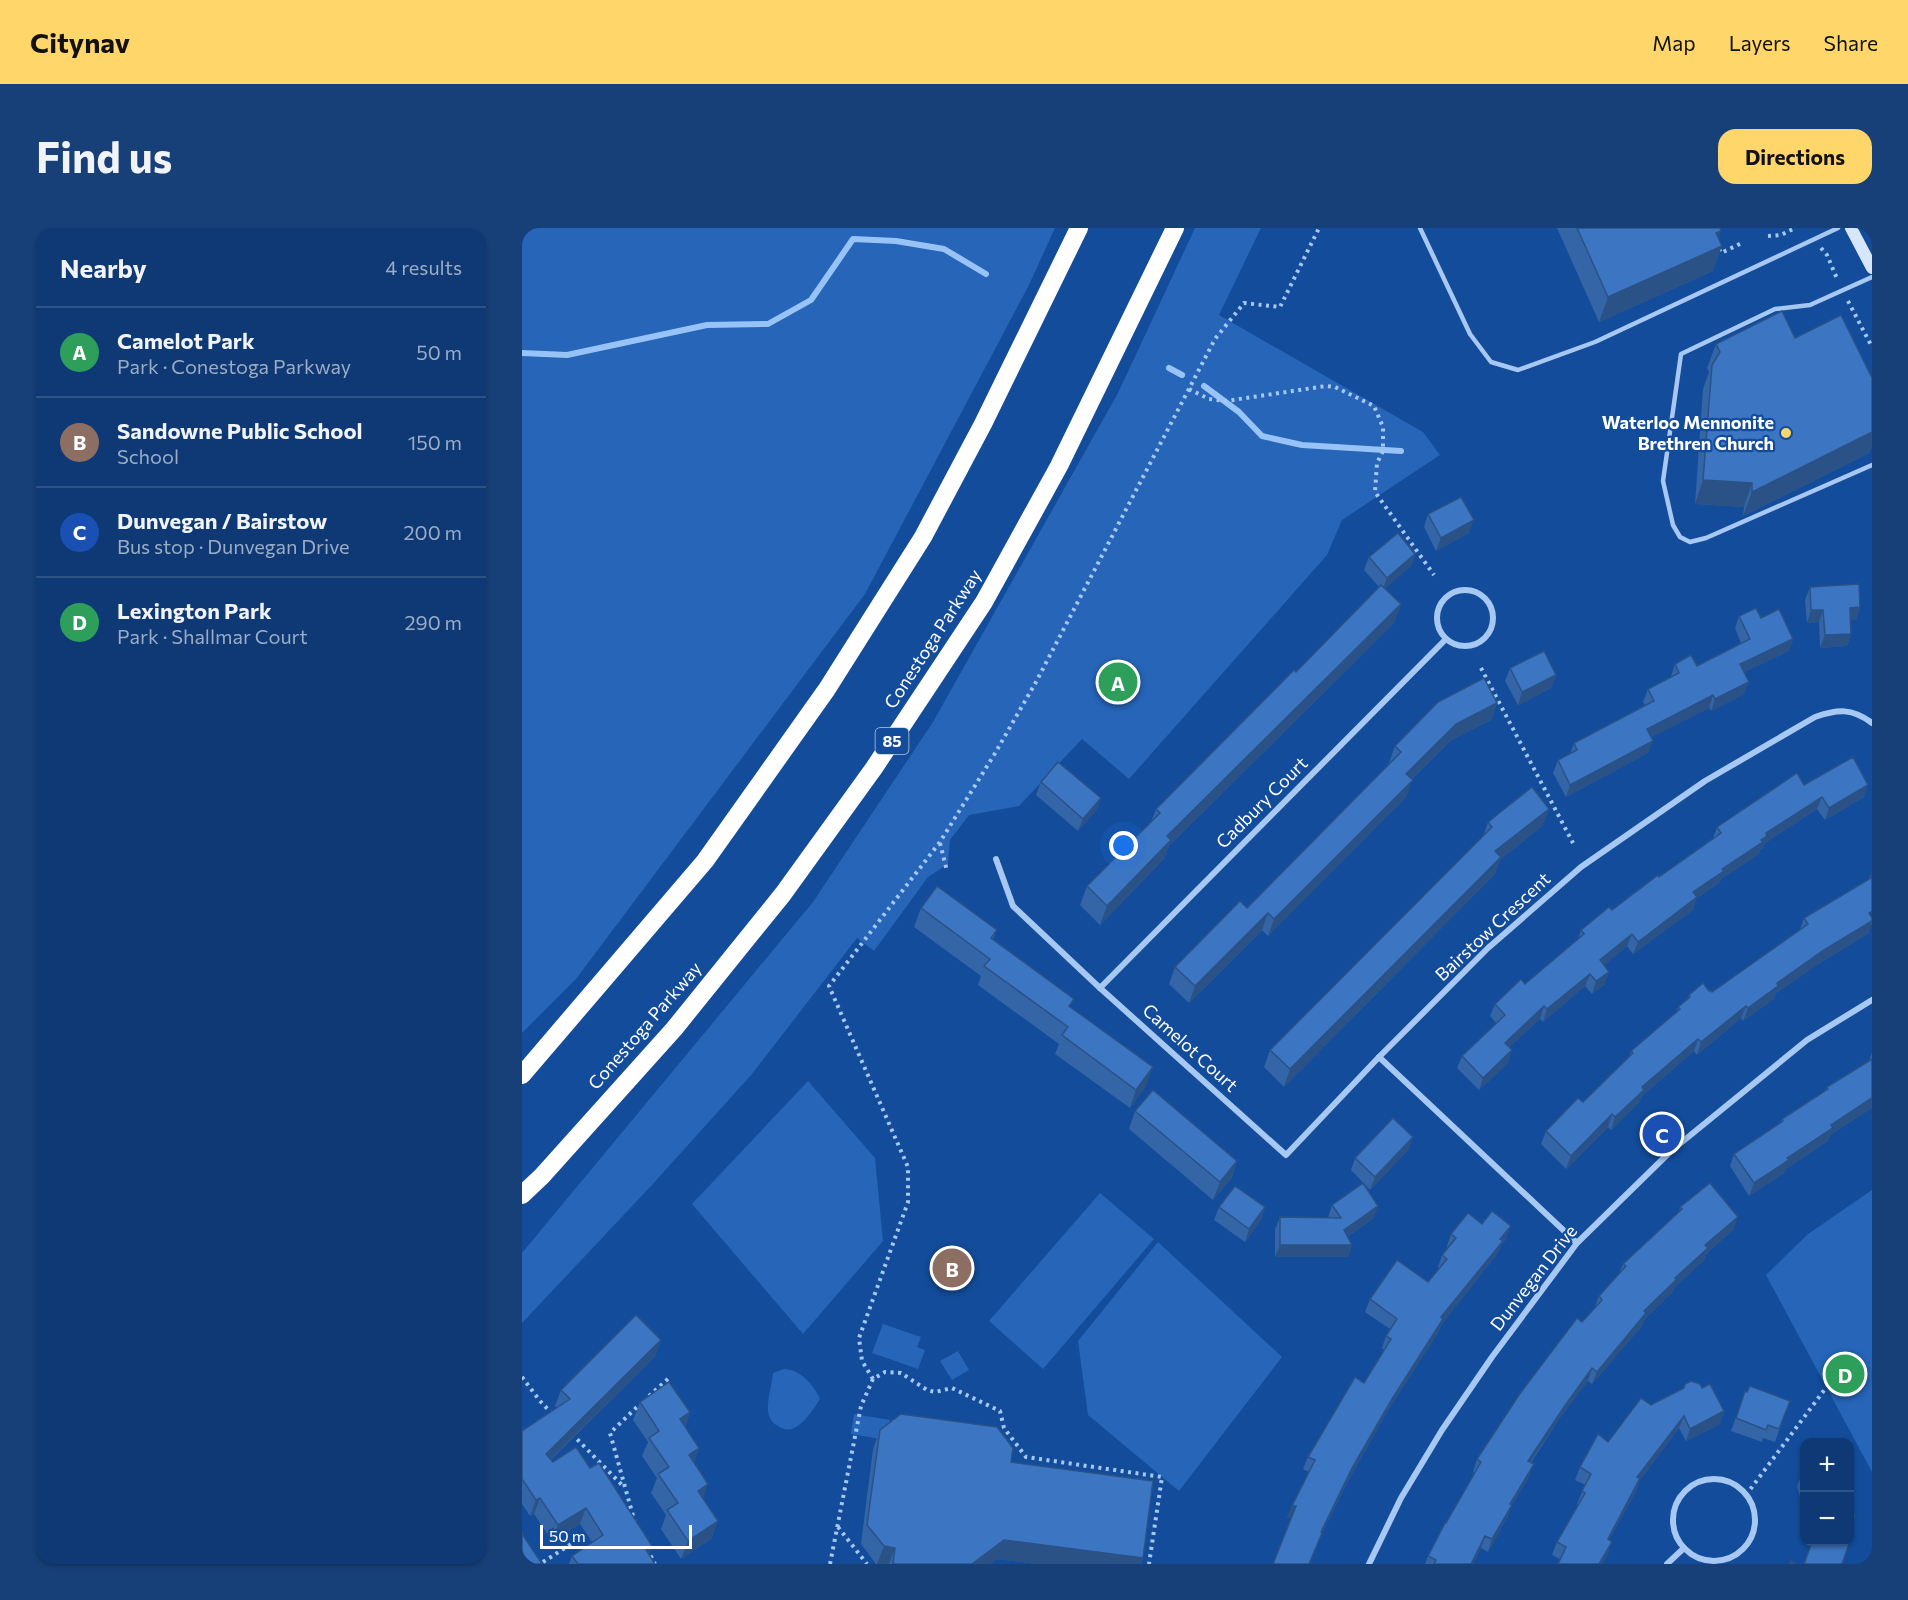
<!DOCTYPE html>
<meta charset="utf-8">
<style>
body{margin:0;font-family:Commissioner,sans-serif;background:#174079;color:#f1f3f6}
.controls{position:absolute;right:18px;bottom:18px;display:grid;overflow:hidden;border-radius:12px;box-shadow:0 2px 4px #0004}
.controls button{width:54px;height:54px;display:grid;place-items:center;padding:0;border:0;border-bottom:2px solid #2e5386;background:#0e3974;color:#f1f3f6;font:30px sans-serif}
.scale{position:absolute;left:18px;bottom:15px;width:152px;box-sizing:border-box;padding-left:6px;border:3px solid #fff;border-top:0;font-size:16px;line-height:21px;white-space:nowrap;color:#fff;-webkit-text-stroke:4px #134c9a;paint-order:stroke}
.you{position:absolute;left:602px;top:618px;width:21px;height:21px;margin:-15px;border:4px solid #fff;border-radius:50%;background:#1a73e8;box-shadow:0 0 0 9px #1a73e833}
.badge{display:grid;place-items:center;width:39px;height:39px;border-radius:50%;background:#ffd669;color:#fff;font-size:20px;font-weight:700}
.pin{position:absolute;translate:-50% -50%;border:3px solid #fff;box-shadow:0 2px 6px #0006}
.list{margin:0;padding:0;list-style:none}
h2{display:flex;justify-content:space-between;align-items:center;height:78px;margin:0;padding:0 24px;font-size:26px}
h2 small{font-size:20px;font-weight:400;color:#9bacc5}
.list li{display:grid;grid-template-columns:39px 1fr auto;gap:18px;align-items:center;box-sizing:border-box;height:90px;padding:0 24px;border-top:2px solid #2e5386}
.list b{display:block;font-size:22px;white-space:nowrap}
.list p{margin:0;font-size:20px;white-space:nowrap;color:#9bacc5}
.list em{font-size:20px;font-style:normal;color:#9bacc5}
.map{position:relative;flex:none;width:1350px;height:1336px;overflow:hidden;border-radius:18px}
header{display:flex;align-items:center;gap:36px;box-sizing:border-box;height:84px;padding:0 30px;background:#ffd669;color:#111}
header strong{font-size:28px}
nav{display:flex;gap:33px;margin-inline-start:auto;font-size:21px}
.intro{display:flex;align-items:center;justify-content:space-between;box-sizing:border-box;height:144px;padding:0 36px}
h1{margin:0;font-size:42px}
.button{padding:15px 27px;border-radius:18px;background:#ffd669;color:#111;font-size:21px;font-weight:700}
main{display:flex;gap:36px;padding:0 36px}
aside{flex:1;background:#0e3974;border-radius:18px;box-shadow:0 2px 4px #0004}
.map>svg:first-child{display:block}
</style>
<header>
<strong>Citynav</strong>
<nav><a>Map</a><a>Layers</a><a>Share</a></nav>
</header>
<div class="intro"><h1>Find us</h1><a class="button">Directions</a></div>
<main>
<aside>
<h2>Nearby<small>4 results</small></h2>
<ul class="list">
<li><span class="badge" style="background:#2e9e5b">A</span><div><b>Camelot Park</b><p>Park · Conestoga Parkway</p></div><em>50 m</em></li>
<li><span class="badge" style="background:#8d6e63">B</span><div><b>Sandowne Public School</b><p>School</p></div><em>150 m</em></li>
<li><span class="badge" style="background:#1a4fb4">C</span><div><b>Dunvegan / Bairstow</b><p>Bus stop · Dunvegan Drive</p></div><em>200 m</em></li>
<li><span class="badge" style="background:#2e9e5b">D</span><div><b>Lexington Park</b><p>Park · Shallmar Court</p></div><em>290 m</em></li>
</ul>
</aside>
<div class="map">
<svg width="1350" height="1336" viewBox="0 0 1350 1336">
<rect width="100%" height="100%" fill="#134c9a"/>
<g fill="#2665b8">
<path d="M0,0H533L506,59L343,366L54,751L0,805Z"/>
<path d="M673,0H739L697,87L901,204L918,227L820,292L805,327L607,551L560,511L497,578L447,587L428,612L426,636L406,649L352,723L335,710L230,846L129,958L0,1095V1025L291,674L411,494L596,165Z"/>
<path d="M286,853L353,930L361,1013L281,1106L170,976Z"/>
<path d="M1350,962V1244L1244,1047L1286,1006Z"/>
<path d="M578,965L632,1011L521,1141L467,1093Z"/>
<path d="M636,1014L760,1129L657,1263L566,1187L556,1113Z"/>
<path d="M361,1096L399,1109L395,1119L403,1122L396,1141L350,1125Z"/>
<path d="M436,1123L447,1142L430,1152L418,1133Z"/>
<path d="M262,1141C278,1141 292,1157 298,1171C290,1183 274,1211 256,1198C250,1195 247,1190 246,1183C245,1171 250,1157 251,1145Z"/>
<path d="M332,1186L368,1192L364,1212L329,1206Z"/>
</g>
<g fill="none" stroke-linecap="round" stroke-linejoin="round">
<g stroke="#98c3f6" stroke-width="6">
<path d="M0,125L45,127L185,97L246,96L289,72L331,11L374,13L422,21L464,46"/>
<path d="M647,140L660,147"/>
<path d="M682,158L717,184L740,208L780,217L879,223"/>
</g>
<g stroke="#a6c8f3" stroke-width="4" stroke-dasharray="3 4.5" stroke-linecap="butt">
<path d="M1246,8L1259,7L1273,0"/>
<path d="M1299,20L1305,27L1316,53"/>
<path d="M1197,21L1199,25L1222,14"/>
<path d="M1326,73L1350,119"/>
<path d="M667,161L687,171L704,173L804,158L813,159L852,178L861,199V223L855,235L853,264L912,347"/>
<path d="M959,440L1051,615"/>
<path d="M418,615L425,643"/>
<path d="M0,1149L18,1173L32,1188"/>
<path d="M351,1151L340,1133L337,1110L386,974V939L307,758L418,614L472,527L514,454L693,111L722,75L758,79L797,0"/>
<path d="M127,1168L148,1149"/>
<path d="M50,1206L101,1258"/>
<path d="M1224,1267L1315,1145"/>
<path d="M113,1295L88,1205L117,1177"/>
<path d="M316,1299L345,1336"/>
<path d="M125,1321L133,1336"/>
<path d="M21,1334L68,1304"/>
<path d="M308,1336L339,1178L351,1151L363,1144L379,1145L405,1162L413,1164L430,1160L478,1183L482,1200L504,1229L640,1249L627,1336"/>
</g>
<g stroke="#a6c8f3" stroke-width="4.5">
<path d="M898,0L948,106L969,134L996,142L1073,114L1316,0"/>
<path d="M1350,49L1288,77L1253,81L1159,126L1141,253L1151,297L1158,309L1168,314L1184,310L1350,237"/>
</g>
<g stroke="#a6c8f3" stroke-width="6">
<circle cx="943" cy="390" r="28"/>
<path d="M474,631L491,678L578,760L764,927L857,829L966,720L1059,639L1183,553L1293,489C1316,481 1330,480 1350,495"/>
<path d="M578,760L924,411"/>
<path d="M857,829L1055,1015"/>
<circle cx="1192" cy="1292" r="41"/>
<path d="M847,1336L879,1270L920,1202L970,1129L1055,1015L1149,923L1285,812L1350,772"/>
<path d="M1145,1336L1162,1320"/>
</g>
<path stroke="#d6e6fd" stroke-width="12" d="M1329,0L1350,40"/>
<g stroke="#fff" stroke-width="18">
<path d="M0,847L183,633L305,461L401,309L461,196L557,0"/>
<path d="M0,967L20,948L152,801L261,666L352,540L462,374L537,238L653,0"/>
</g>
</g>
<g fill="#3465a6">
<path d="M1035,0H1198L1191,43L1077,94Z"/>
<path d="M1273,110L1350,150V218L1347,225L1221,288L1222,279L1173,276L1181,161L1187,144L1185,140L1194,116Z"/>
<path d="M906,286L947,305L914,323L902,299Z"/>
<path d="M893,326L889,338L863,360L879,376L872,395L647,618L642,631L578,697L558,677L565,658L629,594L634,581L774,444L857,359L842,342L847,329Z"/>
<path d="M1288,359L1338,379L1334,392H1328L1329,406L1325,418L1298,420L1297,394L1285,395L1283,372Z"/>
<path d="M1217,388L1239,390L1271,411L1267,423L1222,444V466L1189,483L1187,480L1129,509L1126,525L1044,569L1031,545L1036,532L1048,526L1052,515L1123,477L1121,474L1126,461L1149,449V448L1153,436L1175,438L1219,415L1213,400Z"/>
<path d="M988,440L1034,447L1029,460L996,477L983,453Z"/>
<path d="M975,475L969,492L928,513L890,551L884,569L746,708L740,702L667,775L647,756L653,739L725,680L868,536L867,535L873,518Z"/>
<path d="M519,554L579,570L574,583L556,603L514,567Z"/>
<path d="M1282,557L1342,569L1303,592L1295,581L1243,615L1241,620L1238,622L1237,626L1199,651L1197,655L1174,671L1171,682L1111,726L1105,718L1082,737L1083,756L1070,766L1063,758L1021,794L1018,791L987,819L986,835L957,862L935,840L940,828L974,795L968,788L973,776L1003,756L1056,711L1059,702L1090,682L1191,610L1195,599Z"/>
<path d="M1027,581L1020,598L978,632L973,646L762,859L742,839L748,822L961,609L966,594Z"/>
<path d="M1350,647L1347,705L1298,735L1254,765L1252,771L1221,793L1219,790L1175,827L1172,823L1120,868L1117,874L1089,902L1086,899L1044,941L1019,916L1024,903L1061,874L1107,830L1109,823L1155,784L1156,779L1165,772L1167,767L1187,763L1190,764L1278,701L1282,690L1346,652L1348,648Z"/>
<path d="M399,680L475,702L471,711L549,780L624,858L608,880L533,826L537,816L456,757L459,748L392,699Z"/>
<path d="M1350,825V880L1308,907L1306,913L1264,941L1262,945L1227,968L1208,938L1212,926L1258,895L1260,891L1304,862L1305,859L1347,833Z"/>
<path d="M613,883L715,933L709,951L691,972L607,901Z"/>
<path d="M887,921L848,962L829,942L833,930Z"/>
<path d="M810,977L852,990L825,1009L830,1017L826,1029H753V1001L758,989L806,990Z"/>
<path d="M697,979H743L739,992L723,1014L692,992Z"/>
<path d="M1158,979L1212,1001L1185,1025L1182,1032L1152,1060L1150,1064L1122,1092L1120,1098L1070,1156L1066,1153L1037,1191L1009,1235L1007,1249L990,1277L985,1290L966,1324L959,1320L951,1336H903L906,1328L924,1295L953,1245L951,1244L955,1231L1060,1094L1072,1081L1077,1068L1097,1046L1101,1036L1157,984Z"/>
<path d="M960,996L984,1011L979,1017L976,1025L919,1097L917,1103L865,1184L826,1253L800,1305L787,1336H751L769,1290H765L770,1278L787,1244L781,1241L786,1229L842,1155L862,1122L860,1120L864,1108L868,1101L843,1084L848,1071L906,1054L917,1041L916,1039L920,1027L926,1020L925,1018L929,1006Z"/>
<path d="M139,1112L133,1128L29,1232L31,1234L68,1240L130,1318L127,1326L133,1336H47L50,1328L70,1314L58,1296L30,1313L12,1286L8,1288L0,1276V1203L35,1180L33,1178L39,1162Z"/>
<path d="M1180,1160L1202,1183L1198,1196L1164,1213L1157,1200L1118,1252L1114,1263L1087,1312L1086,1326L1080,1336H1036L1038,1331L1030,1327L1035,1314L1057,1277L1055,1276L1063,1257L1053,1252L1058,1239L1129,1177Z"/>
<path d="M1223,1163L1268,1173L1253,1214L1241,1210L1240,1214L1209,1203Z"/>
<path d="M118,1174L168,1184L163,1199L177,1220L172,1234L181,1271L196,1293L189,1311L159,1331L139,1301L144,1287L129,1265L135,1250L120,1228L126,1214L111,1192Z"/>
<path d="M358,1202L489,1234L621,1330L619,1336H515L475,1331L468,1336H354L339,1316L351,1221Z"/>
<path d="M1282,1226V1284L1275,1258L1280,1246L1278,1238Z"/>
</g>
<g fill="#2a5287">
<path d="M1199,3L1193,22L1200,18L1191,43L1077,94L1086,69Z"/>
<path d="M1350,204V218L1347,225L1221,288L1230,264Z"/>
<path d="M1181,252L1230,255L1222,279L1173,276Z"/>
<path d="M952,292L947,305L914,323L919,310Z"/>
<path d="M893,326L889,338L860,363L865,350Z"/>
<path d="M879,376L872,395L647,618L642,631L578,697L585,678L645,608Z"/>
<path d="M1338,379L1334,392L1323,393L1328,380Z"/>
<path d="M1289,382H1301L1297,394L1285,395Z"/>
<path d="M1329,406L1325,418L1298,420L1303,407Z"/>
<path d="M1271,411L1267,423L1213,448L1218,436Z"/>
<path d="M1034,447L1029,460L996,477L1000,464Z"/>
<path d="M1227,454L1222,466L1189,483L1193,471Z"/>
<path d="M1191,467L1187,480L1120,514L1125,501Z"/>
<path d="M975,475L969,492L928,513L878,563L884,546L934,496Z"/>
<path d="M1131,513L1126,525L1044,569L1048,557Z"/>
<path d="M891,552L884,569L746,708L752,691Z"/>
<path d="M1346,557L1342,569L1303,592L1307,580Z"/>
<path d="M1300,569L1295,581L1243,615L1241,620L1238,622L1237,626L1199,651L1197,655L1174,671L1171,682L1111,726L1116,714L1171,664L1244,605Z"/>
<path d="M579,570L574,583L556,603L561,591Z"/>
<path d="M1027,581L1020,598L978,632L973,646L762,859L768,841L973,623Z"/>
<path d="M746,685L740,702L667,775L673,758Z"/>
<path d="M1350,693V696L1347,705L1298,735L1254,765L1252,771L1221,793L1226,780L1255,755L1302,722Z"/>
<path d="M1110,706L1105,718L1074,744L1078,732Z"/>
<path d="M1087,744L1083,756L1070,766L1074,753Z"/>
<path d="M1068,746L1063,758L1021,794L1025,781Z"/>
<path d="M1022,778L1018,791L979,827L983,815Z"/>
<path d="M1224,778L1219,790L1175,827L1179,814Z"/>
<path d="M1176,811L1172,823L1120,868L1117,874L1089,902L1093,889L1120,859Z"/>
<path d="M990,822L986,835L957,862L961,850Z"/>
<path d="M631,839L624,858L608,880L614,862Z"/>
<path d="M1350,870V880L1308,907L1306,913L1264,941L1262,945L1227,968L1232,955L1309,897Z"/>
<path d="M1090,886L1086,899L1044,941L1049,928Z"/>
<path d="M891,909L887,921L848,962L853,949Z"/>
<path d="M715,933L709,951L691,972L698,954Z"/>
<path d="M856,978L852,990L817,1014L822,1002Z"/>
<path d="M743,979L739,992L723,1014L727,1001Z"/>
<path d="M1216,989L1212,1001L1185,1025L1182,1032L1152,1060L1150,1064L1122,1092L1120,1098L1070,1156L1075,1144L1122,1083L1183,1017Z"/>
<path d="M989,998L984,1011L979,1017L976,1025L919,1097L917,1103L865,1184L826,1253L800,1305L787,1336L799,1304L830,1240L870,1171L919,1089Z"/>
<path d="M758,1017H830L826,1029H753Z"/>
<path d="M139,1112L133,1128L18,1242L24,1226Z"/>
<path d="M1070,1140L1066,1153L1037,1191L1001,1245L1006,1233L1042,1179Z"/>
<path d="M1202,1183L1198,1196L1164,1213L1168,1201Z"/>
<path d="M168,1184L161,1203L158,1191Z"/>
<path d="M1162,1188L1157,1200L1118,1252L1114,1263L1081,1324L1086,1311L1115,1249Z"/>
<path d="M177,1220L170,1238L167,1227Z"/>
<path d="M1012,1236L1007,1249L990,1277L985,1290L966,1324L970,1311L988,1276Z"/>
<path d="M186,1256L180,1275L176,1263Z"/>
<path d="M18,1270L12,1286L8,1288L14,1272Z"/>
<path d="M770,1278H774L769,1290H765Z"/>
<path d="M64,1280L58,1296L30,1313L36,1297Z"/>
<path d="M196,1293L189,1311L159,1331L166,1313Z"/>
<path d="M963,1308L959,1320L951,1336H949Z"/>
<path d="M482,1312L621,1330L619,1336H515L475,1331L468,1336H450Z"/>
<path d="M1090,1314L1086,1326L1080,1336H1077Z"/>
<path d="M130,1318L124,1334V1322Z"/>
<path d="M362,1318L373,1320L367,1336H355Z"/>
</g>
<g fill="#3c75c1" stroke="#2a5287" stroke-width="1.5">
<path d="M1055,0H1198L1199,3L1194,5L1200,18L1086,69Z"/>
<path d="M1260,83L1273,110L1319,87L1350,150V204L1230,264V255L1181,252L1190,137L1198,124L1194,116Z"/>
<path d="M939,269L952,292L919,310L906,286Z"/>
<path d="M876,305L893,326L865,350L847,329Z"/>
<path d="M1337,356L1338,379L1328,380L1329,406L1303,407L1301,382H1289L1288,359Z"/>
<path d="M859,357L879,376L645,608L649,612L585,678L565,658L638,585L634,581L772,442L774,444Z"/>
<path d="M1234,380L1239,390L1257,381L1271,411L1218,436L1227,454L1193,471L1191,467L1125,501L1131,513L1048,557L1036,532L1055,522L1052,515L1132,473L1126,461L1157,445L1153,436L1169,427L1175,438L1228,411L1217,388Z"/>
<path d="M1022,423L1034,447L1000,464L988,440Z"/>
<path d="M962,450L975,475L934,496L884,546L891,552L752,691L746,685L673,758L653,739L718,673L725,680L879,524L873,518L916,474Z"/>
<path d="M1331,529L1346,557L1307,580L1300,569L1244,605L1245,608L1239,612L1241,614L1200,641L1202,643L1171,664L1175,669L1116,714L1110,706L1078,732L1087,744L1074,753L1068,746L1025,781L1022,778L983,815L990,822L961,850L940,828L983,787L973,776L999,751L1003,756L1062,706L1059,702L1087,679L1090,682L1136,647L1137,649L1199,605L1195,599L1275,545L1282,557Z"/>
<path d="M536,534L579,570L561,591L519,554Z"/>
<path d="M1010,559L1027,581L973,623L979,629L768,841L748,822L970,599L966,594Z"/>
<path d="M1350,647V683L1347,685L1350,690V693L1302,722L1255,755L1256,758L1226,780L1224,778L1179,814L1176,811L1120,859L1122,862L1093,889L1090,886L1049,928L1024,903L1056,870L1061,874L1111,825L1109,823L1158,781L1156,779L1168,769L1167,767L1181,755L1187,763L1188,762L1190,764L1286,696L1282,690L1349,650L1348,648Z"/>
<path d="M415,658L475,702L469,710L552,771L547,778L631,839L614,862L540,807L546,799L462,738L468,731L399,680Z"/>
<path d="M1350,831V870L1309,897L1311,900L1265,930L1267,932L1232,955L1212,926L1261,893L1260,891L1306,861L1305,859Z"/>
<path d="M631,862L715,933L698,954L613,883Z"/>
<path d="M871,890L891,909L853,949L833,930Z"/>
<path d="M841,955L856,978L822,1002L830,1017H758V989L819,990L810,977Z"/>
<path d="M1188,955L1216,989L1183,1017L1186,1020L1153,1050L1155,1051L1122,1083L1124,1085L1075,1144L1070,1140L1042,1179L1006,1233L1012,1236L988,1276L990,1277L970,1311L963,1308L949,1336H912L914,1332L906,1328L923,1295H924L959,1234L955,1231L997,1167L1055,1090L1060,1094L1080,1072L1077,1068L1104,1038L1101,1036L1160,981L1158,979Z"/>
<path d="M713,958L743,979L727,1001L697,979Z"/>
<path d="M970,983L989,998L978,1011L981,1013L919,1089L921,1091L870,1171L830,1240L799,1304L800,1305L787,1336H751L774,1278H770L793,1232L786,1229L833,1149L842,1155L869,1111L864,1108L875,1091L848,1071L875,1032L906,1054L925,1031L920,1027L934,1010L929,1006L946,985L960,996Z"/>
<path d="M114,1087L139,1112L24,1226L31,1234L54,1219L68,1240L77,1235L130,1318L124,1322L133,1336H56L50,1328L81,1307L64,1280L36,1297L18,1270L14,1272L0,1251V1203L48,1171L39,1162Z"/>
<path d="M1169,1153L1178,1156L1180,1160L1188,1156L1202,1183L1168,1201L1162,1188L1115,1249L1118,1250L1086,1311L1090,1314L1077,1336H1036L1044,1319L1035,1314L1063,1265L1060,1263L1069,1246L1058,1239L1076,1206L1086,1214L1119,1170L1129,1177L1162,1160L1163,1156Z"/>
<path d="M147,1154L168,1184L158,1191L177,1220L167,1227L186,1256L176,1263L196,1293L166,1313L145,1282L156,1275L136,1246L147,1239L127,1210L137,1203L118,1174Z"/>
<path d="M1228,1158L1268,1173L1257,1201L1246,1197L1244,1202L1214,1190L1223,1163L1225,1164Z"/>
<path d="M379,1186L475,1199L491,1220L489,1234L631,1253L621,1330L482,1312L450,1336H371L373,1320L362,1318L345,1297L358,1202Z"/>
<path d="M1280,1245H1282V1254Z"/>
<path d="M1328,1286L1333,1287L1328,1303Z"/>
<path d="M0,1306L20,1336H0Z"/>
<path d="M1328,1307H1330L1320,1336H1282L1290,1314H1328Z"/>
<path d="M1269,1333L1274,1336H1267Z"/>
</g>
<circle fill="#ffd669" stroke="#134c9a" stroke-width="2" cx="1264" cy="205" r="6"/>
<g text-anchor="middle" stroke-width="4.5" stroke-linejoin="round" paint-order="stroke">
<rect fill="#134c9a" stroke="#b8c9e1" stroke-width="1.5" x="353.5" y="500" width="33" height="26" rx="4.5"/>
<g font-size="16" font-weight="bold" fill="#fff">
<text x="370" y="519">85</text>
</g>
<g font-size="18" font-weight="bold" fill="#fff" stroke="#134c9a" text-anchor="end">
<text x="1252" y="201">Waterloo Mennonite<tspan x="1252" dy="21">Brethren Church</tspan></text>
</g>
<g font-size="18" fill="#fff" stroke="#134c9a">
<text transform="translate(411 411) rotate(-57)" y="6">Conestoga Parkway</text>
<text transform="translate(740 575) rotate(-45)" y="6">Cadbury Court</text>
<text transform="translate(971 699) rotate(-43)" y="6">Bairstow Crescent</text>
<text transform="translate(123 798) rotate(-49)" y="6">Conestoga Parkway</text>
<text transform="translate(668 820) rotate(42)" y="6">Camelot Court</text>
<text transform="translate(1012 1050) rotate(-52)" y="6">Dunvegan Drive</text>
</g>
</g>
</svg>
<div class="controls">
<button>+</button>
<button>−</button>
</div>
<div class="scale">50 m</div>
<div class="you"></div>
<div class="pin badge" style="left:596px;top:454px;background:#2e9e5b">A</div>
<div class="pin badge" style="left:430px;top:1040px;background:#8d6e63">B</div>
<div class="pin badge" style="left:1140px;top:906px;background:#1a4fb4">C</div>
<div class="pin badge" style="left:1323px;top:1146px;background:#2e9e5b">D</div>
</div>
</main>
